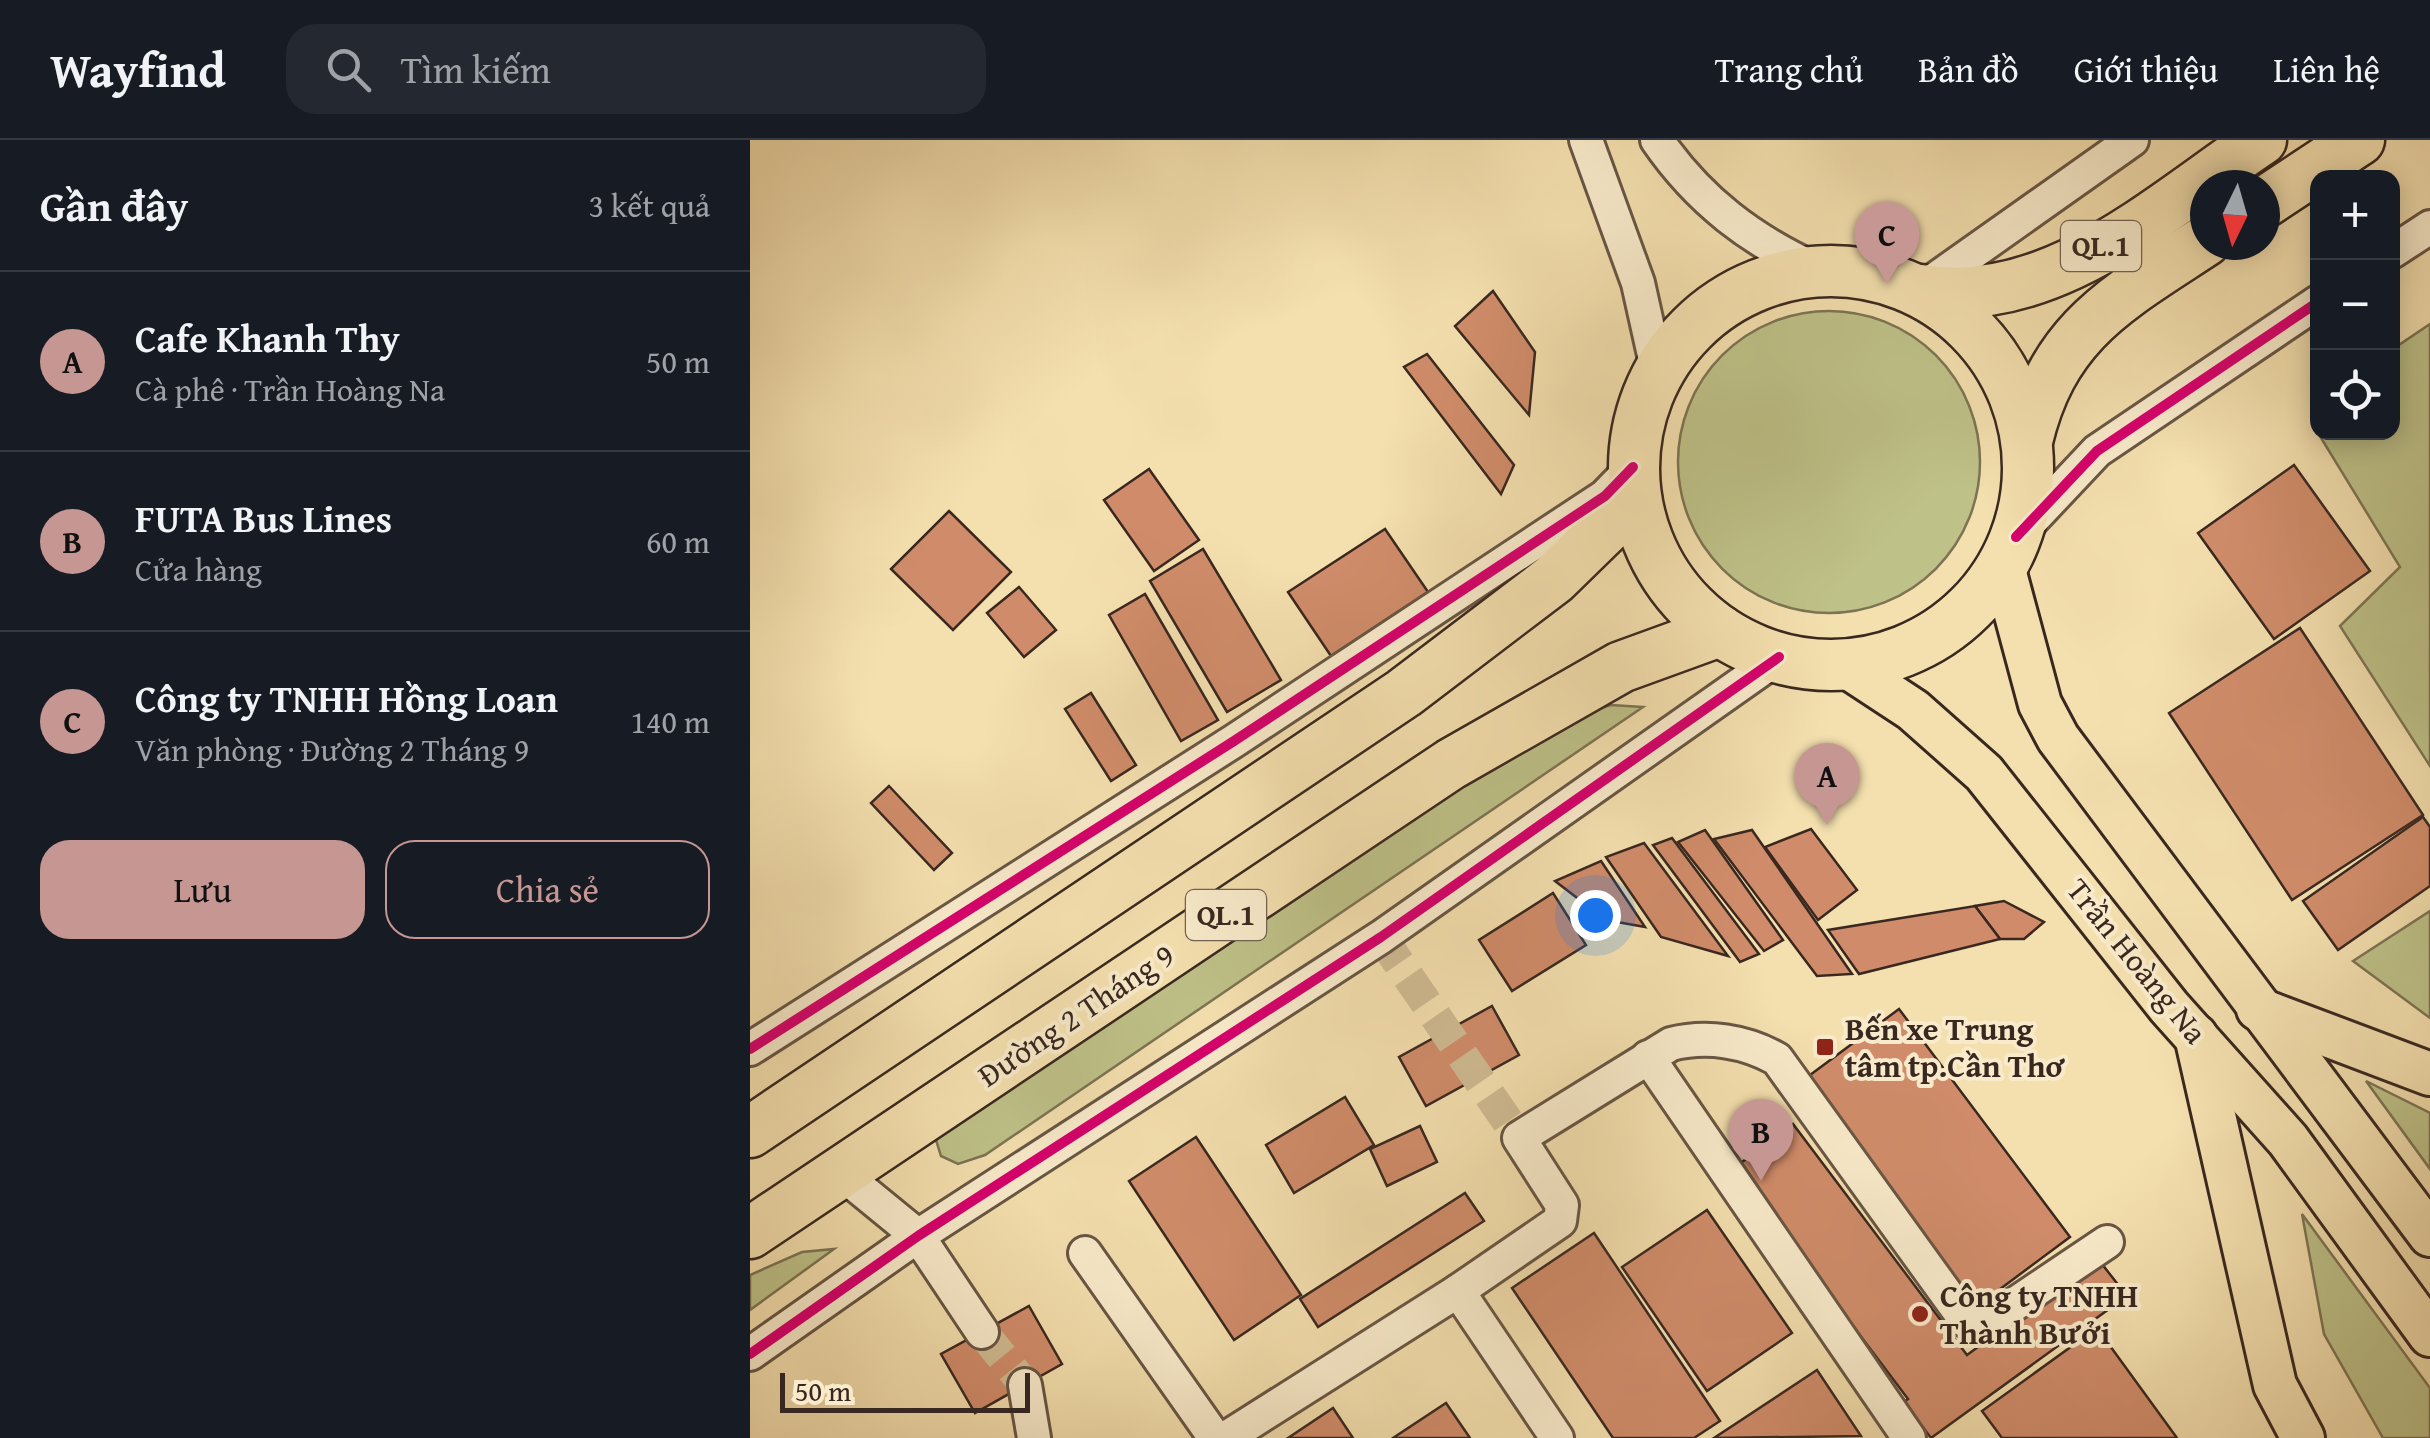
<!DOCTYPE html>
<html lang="vi">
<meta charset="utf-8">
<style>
body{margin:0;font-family:"Gentium Book Plus",serif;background:#242831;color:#f1f3f6}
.controls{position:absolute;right:30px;top:30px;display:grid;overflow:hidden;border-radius:20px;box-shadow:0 5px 25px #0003}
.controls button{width:90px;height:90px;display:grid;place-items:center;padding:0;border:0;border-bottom:2px solid #363941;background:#171b24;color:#f1f3f6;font:50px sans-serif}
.compass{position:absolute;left:1440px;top:30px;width:90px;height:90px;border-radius:50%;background:#171b24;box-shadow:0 5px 25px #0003;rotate:185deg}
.scale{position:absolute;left:30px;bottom:25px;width:250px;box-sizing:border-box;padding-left:10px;border:5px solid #392820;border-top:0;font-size:28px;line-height:35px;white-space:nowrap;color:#392820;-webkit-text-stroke:8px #f8eaca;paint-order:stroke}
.you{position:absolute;left:845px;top:775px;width:35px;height:35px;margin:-25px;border:8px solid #fff;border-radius:50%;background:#1a73e8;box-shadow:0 0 0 15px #1a73e833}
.badge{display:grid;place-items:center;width:65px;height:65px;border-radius:50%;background:#c59692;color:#111;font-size:32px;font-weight:700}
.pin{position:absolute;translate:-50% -82px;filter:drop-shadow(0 2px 5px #0008)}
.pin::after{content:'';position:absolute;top:52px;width:35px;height:30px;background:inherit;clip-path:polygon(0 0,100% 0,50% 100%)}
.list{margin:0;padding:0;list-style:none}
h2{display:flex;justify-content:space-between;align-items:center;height:130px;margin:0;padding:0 40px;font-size:42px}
h2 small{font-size:32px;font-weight:400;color:#9ea1a6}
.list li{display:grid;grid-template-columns:65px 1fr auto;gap:30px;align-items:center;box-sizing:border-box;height:180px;padding:0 40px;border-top:2px solid #363941}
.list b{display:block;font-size:38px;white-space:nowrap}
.list p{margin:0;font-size:32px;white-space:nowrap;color:#9ea1a6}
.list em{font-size:32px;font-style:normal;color:#9ea1a6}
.actions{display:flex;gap:20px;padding:30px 40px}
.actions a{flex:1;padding:22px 0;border:2px solid #c59692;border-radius:30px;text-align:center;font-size:35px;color:#c59692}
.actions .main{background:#c59692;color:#111}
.icon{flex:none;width:55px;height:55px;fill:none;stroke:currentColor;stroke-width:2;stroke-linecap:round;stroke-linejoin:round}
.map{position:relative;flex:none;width:1680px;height:1298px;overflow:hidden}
header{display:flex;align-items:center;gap:60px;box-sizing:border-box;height:140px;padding:0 50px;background:#171b24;border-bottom:2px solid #363941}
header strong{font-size:48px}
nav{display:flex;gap:55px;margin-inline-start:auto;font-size:35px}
.search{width:700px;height:90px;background:#242831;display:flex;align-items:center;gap:25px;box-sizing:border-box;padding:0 35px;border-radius:30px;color:#9ea1a6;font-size:38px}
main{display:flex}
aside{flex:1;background:#171b24}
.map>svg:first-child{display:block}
</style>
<header>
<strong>Wayfind</strong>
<div class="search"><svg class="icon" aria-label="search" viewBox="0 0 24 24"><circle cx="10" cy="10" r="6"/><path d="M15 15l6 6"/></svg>Tìm kiếm</div>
<nav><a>Trang chủ</a><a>Bản đồ</a><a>Giới thiệu</a><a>Liên hệ</a></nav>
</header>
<main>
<aside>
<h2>Gần đây<small>3 kết quả</small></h2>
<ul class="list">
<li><span class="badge">A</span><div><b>Cafe Khanh Thy</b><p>Cà phê · Trần Hoàng Na</p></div><em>50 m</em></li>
<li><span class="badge">B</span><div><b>FUTA Bus Lines</b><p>Cửa hàng</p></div><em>60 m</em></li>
<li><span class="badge">C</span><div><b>Công ty TNHH Hồng Loan</b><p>Văn phòng · Đường 2 Tháng 9</p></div><em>140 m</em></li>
</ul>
<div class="actions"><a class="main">Lưu</a><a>Chia sẻ</a></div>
</aside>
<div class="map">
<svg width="1680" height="1298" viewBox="0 0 1680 1298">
<rect width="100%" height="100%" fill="#f4dfae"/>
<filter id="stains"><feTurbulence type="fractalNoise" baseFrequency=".002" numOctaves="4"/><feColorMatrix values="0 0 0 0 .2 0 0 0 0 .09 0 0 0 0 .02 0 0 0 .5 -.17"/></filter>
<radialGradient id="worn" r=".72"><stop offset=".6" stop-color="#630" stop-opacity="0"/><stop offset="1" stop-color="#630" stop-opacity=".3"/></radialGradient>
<g fill="#bec188" stroke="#7c7454" stroke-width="2.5">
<circle cx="1079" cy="322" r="151"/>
<path d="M1680,184V626L1590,486L1650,427L1568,293L1642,292L1643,209Z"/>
<path d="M861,565L893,567L235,1015L208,1024L191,1016L186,1000L197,981L761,609L831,574Z"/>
<path d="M1680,771V878L1603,821Z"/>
<path d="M1616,941L1680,973V1029Z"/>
<path d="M1552,1074L1680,1248V1298H1633L1574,1194Z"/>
<path d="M84,1109L0,1170V1135L52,1112Z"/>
</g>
<g fill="#d08c6a" stroke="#392820" stroke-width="2.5">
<path d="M743,151L785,212L779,275L705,186Z"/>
<path d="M677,214L764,325L751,354L654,227Z"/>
<path d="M1544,325L1620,431L1524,499L1448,393Z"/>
<path d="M399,329L449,400L404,431L354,360Z"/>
<path d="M199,371L261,432L203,490L141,429Z"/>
<path d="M635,389L678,452L581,516L538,452Z"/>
<path d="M453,409L531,540L477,572L400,441Z"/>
<path d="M269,447L306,490L274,517L237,473Z"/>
<path d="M395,454L468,580L431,601L359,475Z"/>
<path d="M1550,488L1673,675L1542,760L1419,573Z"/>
<path d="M341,553L386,625L361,641L315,569Z"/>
<path d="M139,646L202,713L184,730L121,663Z"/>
<path d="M1673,677L1680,687V746L1588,810L1553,761Z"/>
<path d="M1061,689L1107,750L1068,780L1015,707Z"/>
<path d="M955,690L1033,800L1014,811L928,702Z"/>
<path d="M1002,690L1102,834L1067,836L964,699Z"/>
<path d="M922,698L1009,814L990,822L903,705Z"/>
<path d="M894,703L978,816L911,797L856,717Z"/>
<path d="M851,721L895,787L856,780L805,741Z"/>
<path d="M803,753L836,805L762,851L729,800Z"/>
<path d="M1254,761L1294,782L1274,799H1250L1225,766Z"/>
<path d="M1225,766L1250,799L1109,834L1078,790Z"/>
<path d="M742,866L769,915L676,966L649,917Z"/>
<path d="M1149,869L1320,1097L1226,1167L1056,938Z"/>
<path d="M595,957L624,1005L544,1053L516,1005Z"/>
<path d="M1043,984L1217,1215L1348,1119L1377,1156L1181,1298L1154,1262L1158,1259L984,1028Z"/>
<path d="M670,986L687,1022L637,1046L620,1009Z"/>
<path d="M446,997L551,1155L484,1200L379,1041Z"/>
<path d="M715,1053L734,1081L568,1187L550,1159Z"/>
<path d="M957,1070L1042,1193L957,1251L872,1127Z"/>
<path d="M844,1093L970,1281L944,1298H863L762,1148Z"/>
<path d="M279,1166L312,1224L225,1273L191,1214Z"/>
<path d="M1347,1188L1427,1298H1252L1232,1271Z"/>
<path d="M1067,1230L1111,1296L964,1298Z"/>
<path d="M696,1263L720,1298H643Z"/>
<path d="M583,1268L603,1298H538Z"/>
</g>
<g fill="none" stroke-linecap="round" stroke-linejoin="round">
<g stroke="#cfba92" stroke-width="32" stroke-dasharray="32 16" stroke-linecap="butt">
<path d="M631,797L769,998"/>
<path d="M232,1192L275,1245"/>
</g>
<defs>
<g id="minor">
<path d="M836,0L888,143L908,233"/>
<path d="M907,0C949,61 1002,101 1069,131"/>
<path d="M1642,112L1680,87"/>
<path d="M1170,150L1382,0"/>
<path d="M1266,397L1347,311L1568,162"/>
<path d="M0,909L484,601L855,356L883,327"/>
<path d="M898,917L1159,1298"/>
<path d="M91,1033L168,1096L232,1192"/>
<path d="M335,1113L465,1298"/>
<path d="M0,1214L168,1096L631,797L1029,517"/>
<path d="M275,1245L284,1298"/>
<path d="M476,1298L708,1151"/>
<path d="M807,1298L708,1151L810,1081L812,1065L769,998L921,904C957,895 995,901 1027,919L1216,1181L1232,1184L1244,1178L1357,1102"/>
</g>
<g id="major">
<path d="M1253,426L1290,564L1308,598L1680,1095"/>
<path d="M1093,524L1163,570L1234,633L1419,867L1538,1000L1680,1195"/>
<path d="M1508,869L1680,934"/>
<path d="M1446,896L1525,1245L1553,1298"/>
</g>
<g id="highway">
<path d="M1515,62L1609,0"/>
<circle cx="1081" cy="328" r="197"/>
<path d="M1170,150C1301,171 1409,68 1511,0"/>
<path d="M1277,301C1303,191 1367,159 1455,101"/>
<path d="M0,992L654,553L804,439L886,359"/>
<path d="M0,1093L701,624L871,527L970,491"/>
</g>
</defs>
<use href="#minor" stroke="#685644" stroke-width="38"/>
<use href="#major" stroke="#392820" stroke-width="48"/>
<use href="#highway" stroke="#392820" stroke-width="55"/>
<use href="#minor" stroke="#f8eaca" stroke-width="32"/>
<use href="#major" stroke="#f4dfae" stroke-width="42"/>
<use href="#highway" stroke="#f4dfae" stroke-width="50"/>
<defs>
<g id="cycleway">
<path d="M1266,397L1347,311L1568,162"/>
<path d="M0,909L484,601L855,356L883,327"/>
<path d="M0,1214L168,1096L631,797L1029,517"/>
</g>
</defs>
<use href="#cycleway" stroke="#f8eaca" stroke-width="16"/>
<use href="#cycleway" stroke="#d6006c" stroke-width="10"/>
</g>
<g fill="#8f2418" stroke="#f8eaca" stroke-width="4">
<rect x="1065" y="897" width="20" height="20" rx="5"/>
<circle cx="1170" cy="1174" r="10"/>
</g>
<g text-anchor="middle" stroke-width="8" stroke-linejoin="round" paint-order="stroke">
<g fill="#f8eaca" stroke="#726253" stroke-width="2.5">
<rect x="1311" y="81" width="80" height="50" rx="8"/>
<rect x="436" y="750" width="80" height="50" rx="8"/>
</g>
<g font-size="30" font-weight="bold" fill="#392820">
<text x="1351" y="116">QL.1</text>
<text x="476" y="785">QL.1</text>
</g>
<g font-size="32" fill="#392820" stroke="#f8eaca">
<text transform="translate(1387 821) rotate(51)" y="11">Trần Hoàng Na</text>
<text transform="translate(326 875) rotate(-34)" y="11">Đường 2 Tháng 9</text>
</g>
<g font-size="32" font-weight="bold" fill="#392820" stroke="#f8eaca" text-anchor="start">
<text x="1095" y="900">Bến xe Trung<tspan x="1095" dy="37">tâm tp.Cần Thơ</tspan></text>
<text x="1190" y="1167">Công ty TNHH<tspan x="1190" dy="37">Thành Bưởi</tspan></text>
</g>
</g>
<rect width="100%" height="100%" filter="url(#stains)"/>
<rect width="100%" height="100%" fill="url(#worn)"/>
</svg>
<div class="controls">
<button>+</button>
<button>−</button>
<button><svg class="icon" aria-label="locate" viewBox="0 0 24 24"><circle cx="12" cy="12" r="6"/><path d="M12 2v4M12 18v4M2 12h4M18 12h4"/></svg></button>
</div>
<svg class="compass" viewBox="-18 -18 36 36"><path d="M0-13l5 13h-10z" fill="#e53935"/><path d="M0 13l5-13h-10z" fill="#9ea1a6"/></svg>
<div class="scale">50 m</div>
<div class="you"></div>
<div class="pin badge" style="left:1077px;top:685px">A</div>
<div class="pin badge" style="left:1011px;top:1041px">B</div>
<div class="pin badge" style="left:1137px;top:144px">C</div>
</div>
</main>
